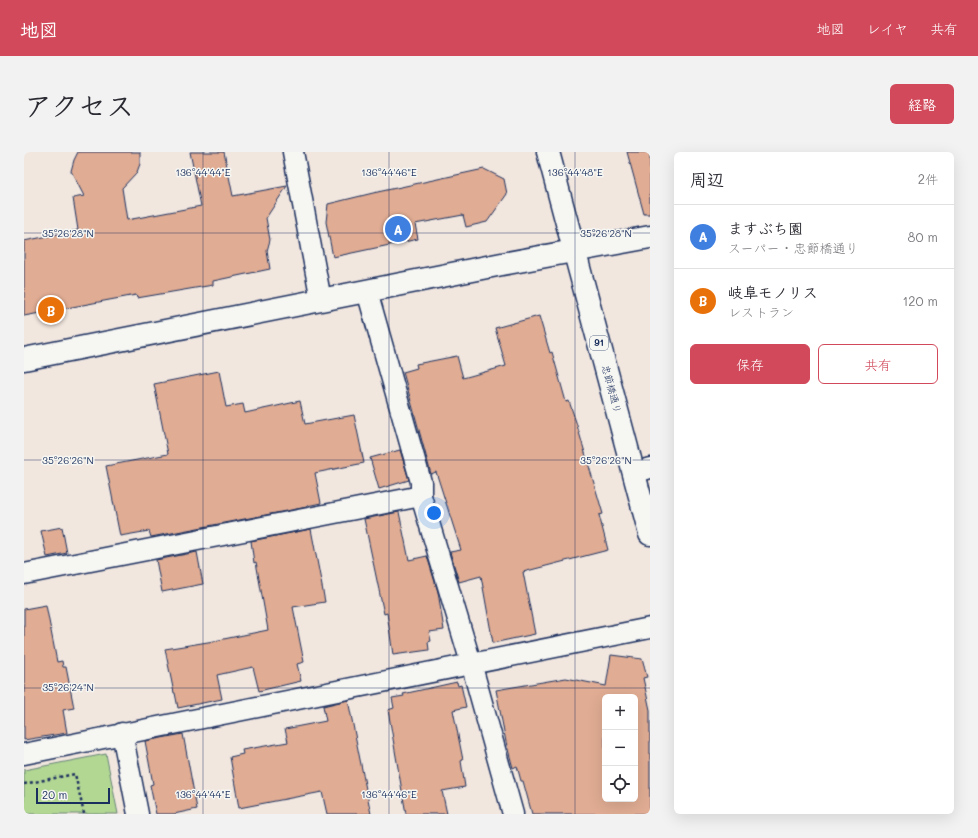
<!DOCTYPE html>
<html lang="ja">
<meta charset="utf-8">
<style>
body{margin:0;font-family:Mali,"Klee One",sans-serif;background:#f2f2f3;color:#2b2b33}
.controls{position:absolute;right:12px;bottom:12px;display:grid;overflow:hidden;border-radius:6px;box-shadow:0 4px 16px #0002}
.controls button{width:36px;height:36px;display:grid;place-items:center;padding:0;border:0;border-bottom:1px solid #e1e1e2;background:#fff;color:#2b2b33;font:20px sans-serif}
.scale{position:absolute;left:12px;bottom:10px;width:74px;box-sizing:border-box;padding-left:4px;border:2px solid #1b2f5e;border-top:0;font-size:11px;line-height:14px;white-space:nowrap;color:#1b2f5e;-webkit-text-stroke:3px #f6f6f2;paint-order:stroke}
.you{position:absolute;left:410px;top:361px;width:14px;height:14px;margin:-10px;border:3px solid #fff;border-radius:50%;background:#1a73e8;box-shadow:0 0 0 6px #1a73e833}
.badge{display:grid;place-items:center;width:26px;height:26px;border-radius:50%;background:#d1495b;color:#fff;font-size:13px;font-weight:700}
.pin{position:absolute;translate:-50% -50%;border:2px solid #fff;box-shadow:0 1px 4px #0006}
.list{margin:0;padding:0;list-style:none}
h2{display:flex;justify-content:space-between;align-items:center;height:52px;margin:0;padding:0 16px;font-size:17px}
h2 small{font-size:13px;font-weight:400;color:#7c7c81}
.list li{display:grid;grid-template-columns:26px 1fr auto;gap:12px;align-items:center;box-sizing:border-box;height:64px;padding:0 16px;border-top:1px solid #e1e1e2}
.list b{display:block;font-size:15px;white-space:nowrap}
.list p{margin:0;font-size:13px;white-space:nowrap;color:#7c7c81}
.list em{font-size:13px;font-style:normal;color:#7c7c81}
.actions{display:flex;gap:8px;padding:12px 16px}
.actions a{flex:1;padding:9px 0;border:1px solid #d1495b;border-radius:6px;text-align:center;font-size:14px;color:#d1495b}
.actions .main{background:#d1495b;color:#fff}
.icon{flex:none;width:22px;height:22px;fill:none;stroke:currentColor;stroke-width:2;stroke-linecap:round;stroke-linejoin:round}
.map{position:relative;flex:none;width:626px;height:662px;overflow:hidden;border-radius:6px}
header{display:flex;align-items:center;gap:24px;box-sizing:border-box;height:56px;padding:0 20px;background:#d1495b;color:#fff}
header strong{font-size:19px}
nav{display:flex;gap:22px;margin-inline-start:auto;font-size:14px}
.intro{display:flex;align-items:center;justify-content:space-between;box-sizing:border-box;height:96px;padding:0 24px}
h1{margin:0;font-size:28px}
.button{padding:10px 18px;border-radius:6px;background:#d1495b;color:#fff;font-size:14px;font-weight:700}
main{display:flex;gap:24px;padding:0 24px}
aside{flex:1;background:#fff;border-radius:6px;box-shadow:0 4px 16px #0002}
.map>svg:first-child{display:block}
</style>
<header>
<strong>地図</strong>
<nav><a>地図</a><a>レイヤ</a><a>共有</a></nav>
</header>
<div class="intro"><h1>アクセス</h1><a class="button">経路</a></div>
<main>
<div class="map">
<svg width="626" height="662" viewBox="0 0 626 662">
<rect width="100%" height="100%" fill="#f2e7df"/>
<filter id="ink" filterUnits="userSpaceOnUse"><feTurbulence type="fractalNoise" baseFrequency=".025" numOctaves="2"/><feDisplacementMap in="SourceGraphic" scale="8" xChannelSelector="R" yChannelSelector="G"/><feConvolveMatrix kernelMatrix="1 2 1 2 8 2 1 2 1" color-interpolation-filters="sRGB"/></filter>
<g filter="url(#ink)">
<path fill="#b2d793" stroke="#668378" d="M82,602L94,662H0V618Z"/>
<g fill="#e0ac93" stroke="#1b2f5e" fill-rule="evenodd">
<path d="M54,0H116V12L113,20L98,36L103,68L177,54L166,0H200L209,44L263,34L242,66L246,88L243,99L246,117L189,129V133L113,146L112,143L0,164V89L54,78L49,46L60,44L47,19L50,8Z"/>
<path d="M603,0H626V62H620Z"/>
<path d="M460,17L480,27L483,42L463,70L442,75L439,63L391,72L394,87L309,105L302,70L304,52L349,41Z"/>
<path d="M515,164L526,201L528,200L542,250L545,249L552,270L579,362L575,363L584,398L499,420L511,482L469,491L457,424L435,430L426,400L437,398L412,320L407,322L379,220L393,216L392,212L433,204L439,226L482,214L471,176Z"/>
<path d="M195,219L202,255L219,252L221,261L276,249L281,272L330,263L340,311L291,321L297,351L283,354V355L127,385L125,379L96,384L82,314L144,302L130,232Z"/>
<path d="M376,298L385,328L355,337L346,306Z"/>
<path d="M375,360L385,408L403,404L414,440L420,478L405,480L407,489L404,490L405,498L369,503L363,461L360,462L340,367Z"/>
<path d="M38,375L43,401L23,405L17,379Z"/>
<path d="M287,377L301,450L269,455L280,510L273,512L277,529L235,539L229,515L193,523L198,547L154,556L151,541H150L141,497L190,489L244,478L232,410L230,411L227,389Z"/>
<path d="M173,400L179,432L138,440L132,408Z"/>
<path d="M22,453L33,510L38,509L39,515H42L50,556L39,558L43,581L0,588V457Z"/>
<path d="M587,503L618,507L623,525L619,526L626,558V662H508L499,629H497L493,614L489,616L482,590L472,538L542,526L582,534ZM581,545H611V647H581Z"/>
<path d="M433,530L434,534L437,533L442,555L429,558L439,608L437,609L441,635L418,639L423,662H382L364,558L370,556L368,546L380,544L379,542Z"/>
<path d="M324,548L347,662H303L298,640L215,656L206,605L219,602L218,598L264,590L261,577L302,569L299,554Z"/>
<path d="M159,582L173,657L150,662H132L126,633L129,632L121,589Z"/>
</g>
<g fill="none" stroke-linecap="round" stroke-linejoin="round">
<defs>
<g id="minor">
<path d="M269,0L297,148"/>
<path d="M343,139L397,330V344L447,511L489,662"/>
<path d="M610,321L626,316"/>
<path d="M0,422L397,344"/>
<path d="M98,581L114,662"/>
<path d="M0,602L626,476"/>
</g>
<path id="tertiary" d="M0,207L478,112L626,85"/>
<path id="primary" d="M524,0L626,382"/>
</defs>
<use href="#minor" stroke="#1b2f5e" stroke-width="23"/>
<use href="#tertiary" stroke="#1b2f5e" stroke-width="25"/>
<use href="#primary" stroke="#1b2f5e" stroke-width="25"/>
<path stroke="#1b2f5e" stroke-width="2.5" stroke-dasharray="3 3" stroke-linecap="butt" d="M0,632L51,622L60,662"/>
<use href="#minor" stroke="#f6f6f2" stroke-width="20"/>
<use href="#tertiary" stroke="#f6f6f2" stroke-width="22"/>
<use href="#primary" stroke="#f6f6f2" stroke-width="22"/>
</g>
</g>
<path fill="none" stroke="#1b2f5e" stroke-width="1" stroke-opacity="0.45" d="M179,0V662M365,0V662M551,0V662M0,81H626M0,308H626M0,536H626"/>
<g text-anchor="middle" stroke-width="3" stroke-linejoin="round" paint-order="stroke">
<rect fill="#f6f6f2" stroke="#5d6b8a" stroke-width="1" x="566" y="184" width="18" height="14" rx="3"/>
<g font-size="9" font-weight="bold" fill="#1b2f5e">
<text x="575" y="194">91</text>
</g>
<g font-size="10" fill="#1b2f5e" stroke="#f6f6f2">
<text transform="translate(588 237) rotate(75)" y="4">忠節橋通り</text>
</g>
</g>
<g font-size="10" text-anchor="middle" fill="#1b2f5e" stroke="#f6f6f2" stroke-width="3" stroke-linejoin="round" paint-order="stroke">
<text x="179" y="24">136°44'44"E</text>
<text x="365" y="24">136°44'46"E</text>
<text x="551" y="24">136°44'48"E</text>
<text x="44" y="85">35°26'28"N</text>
<text x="582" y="85">35°26'28"N</text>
<text x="44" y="312">35°26'26"N</text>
<text x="582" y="312">35°26'26"N</text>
<text x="44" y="539">35°26'24"N</text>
<text x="179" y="646">136°44'44"E</text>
<text x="365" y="646">136°44'46"E</text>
</g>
</svg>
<div class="controls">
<button>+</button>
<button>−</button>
<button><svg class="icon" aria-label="locate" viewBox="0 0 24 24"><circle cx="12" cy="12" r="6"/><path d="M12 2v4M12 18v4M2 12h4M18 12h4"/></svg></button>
</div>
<div class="scale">20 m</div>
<div class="you"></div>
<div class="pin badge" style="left:374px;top:77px;background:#3f7fe0">A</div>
<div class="pin badge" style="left:27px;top:158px;background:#e8710a">B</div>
</div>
<aside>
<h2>周辺<small>2件</small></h2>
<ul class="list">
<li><span class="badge" style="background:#3f7fe0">A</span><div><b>ますぶち園</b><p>スーパー · 忠節橋通り</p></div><em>80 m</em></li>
<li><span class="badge" style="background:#e8710a">B</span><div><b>岐阜モノリス</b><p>レストラン</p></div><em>120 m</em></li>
</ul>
<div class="actions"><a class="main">保存</a><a>共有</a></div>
</aside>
</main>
